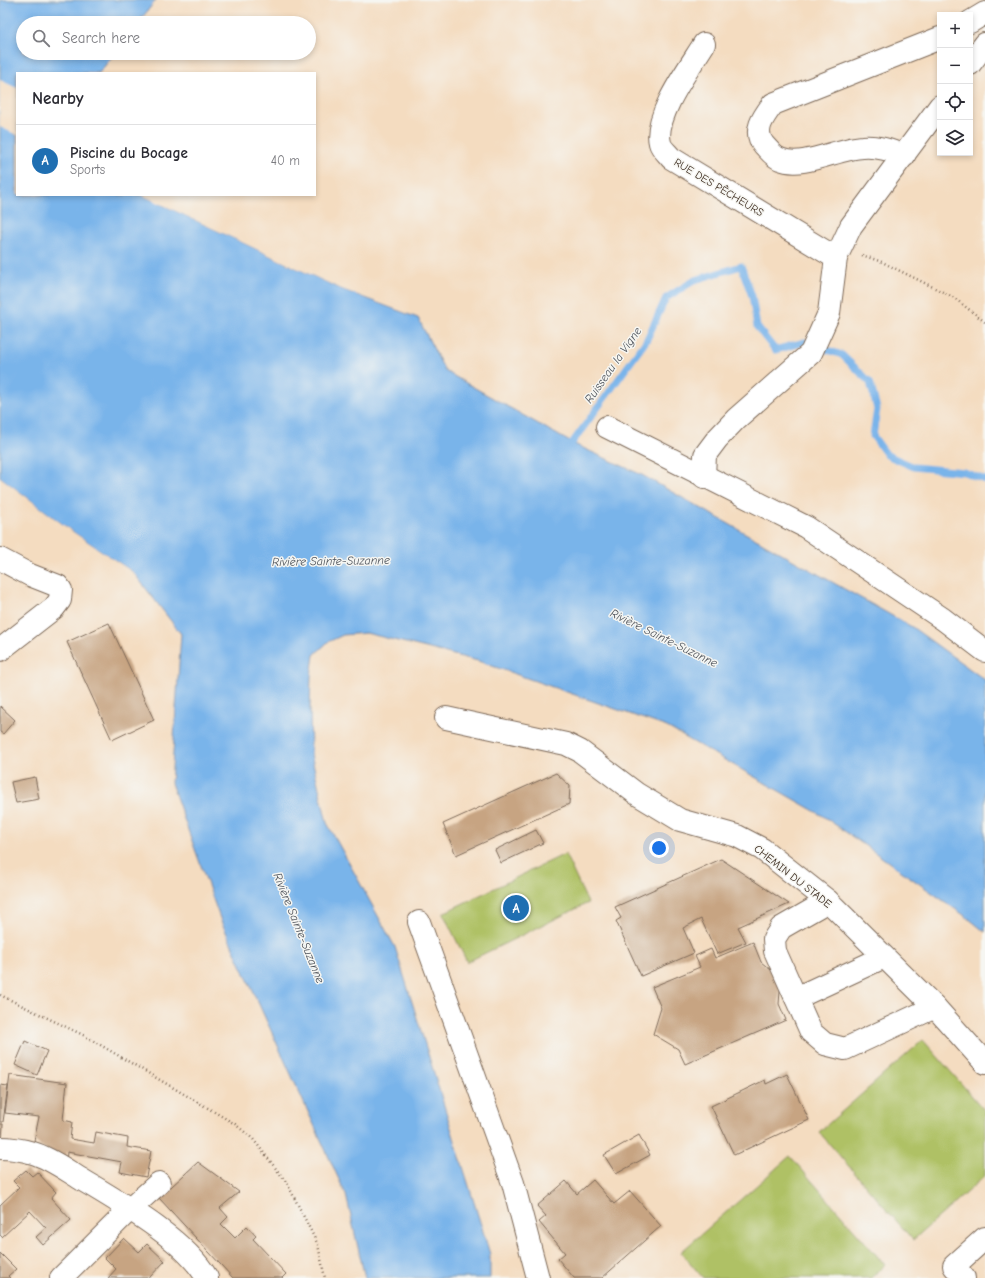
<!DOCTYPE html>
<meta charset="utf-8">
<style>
body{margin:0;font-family:"Comic Neue",sans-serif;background:#f2f2f3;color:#2b2b33}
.controls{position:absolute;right:12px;top:12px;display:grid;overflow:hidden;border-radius:0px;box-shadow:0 2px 6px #0003}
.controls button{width:36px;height:36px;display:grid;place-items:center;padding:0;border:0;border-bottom:1px solid #e1e1e2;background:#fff;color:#2b2b33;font:20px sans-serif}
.you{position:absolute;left:659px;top:848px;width:14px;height:14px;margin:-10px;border:3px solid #fff;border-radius:50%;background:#1a73e8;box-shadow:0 0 0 6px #1a73e833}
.badge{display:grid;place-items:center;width:26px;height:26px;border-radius:50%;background:#1f6fb2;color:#fff;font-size:13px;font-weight:700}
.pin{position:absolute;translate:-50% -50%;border:2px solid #fff;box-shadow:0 1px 4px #0006}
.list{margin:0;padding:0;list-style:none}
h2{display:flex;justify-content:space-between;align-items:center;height:52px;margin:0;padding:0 16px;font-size:17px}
h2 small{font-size:13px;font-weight:400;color:#7c7c81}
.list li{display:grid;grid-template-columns:26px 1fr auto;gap:12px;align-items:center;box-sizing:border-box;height:72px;padding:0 16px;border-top:1px solid #e1e1e2}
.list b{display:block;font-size:15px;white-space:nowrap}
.list p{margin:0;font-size:13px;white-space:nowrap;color:#7c7c81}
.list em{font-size:13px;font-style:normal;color:#7c7c81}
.icon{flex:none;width:22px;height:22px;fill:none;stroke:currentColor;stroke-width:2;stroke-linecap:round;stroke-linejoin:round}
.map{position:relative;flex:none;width:985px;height:1278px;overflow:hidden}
.search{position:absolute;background:#fff;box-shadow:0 2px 6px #0003;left:16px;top:16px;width:300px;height:44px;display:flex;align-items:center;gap:10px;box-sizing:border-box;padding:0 14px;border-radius:22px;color:#7c7c81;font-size:15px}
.panel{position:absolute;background:#fff;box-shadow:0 2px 6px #0003;left:16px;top:72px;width:300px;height:124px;border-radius:0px}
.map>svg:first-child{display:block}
</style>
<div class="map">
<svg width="985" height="1278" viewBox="0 0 985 1278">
<rect width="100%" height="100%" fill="#f6f6f2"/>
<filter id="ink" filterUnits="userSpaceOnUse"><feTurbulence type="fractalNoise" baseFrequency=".025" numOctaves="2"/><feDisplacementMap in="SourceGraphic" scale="8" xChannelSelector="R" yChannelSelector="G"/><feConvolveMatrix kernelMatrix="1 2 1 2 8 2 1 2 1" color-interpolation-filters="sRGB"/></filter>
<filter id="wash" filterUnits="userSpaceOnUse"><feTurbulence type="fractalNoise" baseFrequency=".012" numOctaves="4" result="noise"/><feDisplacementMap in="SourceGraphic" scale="16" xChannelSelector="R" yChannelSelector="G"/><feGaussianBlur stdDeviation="0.9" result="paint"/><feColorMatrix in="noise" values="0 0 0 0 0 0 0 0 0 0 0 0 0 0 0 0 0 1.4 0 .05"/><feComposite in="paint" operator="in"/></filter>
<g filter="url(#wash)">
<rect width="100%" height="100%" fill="#f4dcc0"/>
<g fill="#afc165" stroke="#757642">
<path d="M565,854L588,903L467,962L443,913Z"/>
<path d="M923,1040L985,1111V1176L913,1240L819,1132Z"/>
<path d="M790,1156L885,1265L871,1278H703L681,1252Z"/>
</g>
<path fill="#79b4ea" stroke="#5a6f84" d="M0,0H156L138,23H23V53H115L99,73H17V131L13,133L17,135V195H142L339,288L418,318L445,371L572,443L642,475L912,627L985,680V932L968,918L823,816L667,727L478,661L366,633L343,635L328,642L314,655L311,676L310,707L311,754L327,823L395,947L490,1254V1278H365L346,1195L221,921L171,783L181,634L134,573L70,530L0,477Z"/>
<g fill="#f4dcc0">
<path d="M0,80L17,88V135L0,127Z"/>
<path d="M142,195H147L340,286L420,318L339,288Z"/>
<path d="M0,477L70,530L134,573H132L69,532L0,480Z"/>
</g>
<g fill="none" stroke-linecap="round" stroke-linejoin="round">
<path stroke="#79b4ea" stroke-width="7" d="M567,450L646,341L666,298L695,280L741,266L752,296L757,327L775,350L805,342L842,355L870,382L877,409L873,436L887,455L914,467L964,472L985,480"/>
</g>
<g id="blocks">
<g fill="#c7a482">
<path d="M109,623L154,720L112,740L67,642Z"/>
<path d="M0,706L15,720L3,734L0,732Z"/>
<path d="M556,773L570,786L569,804L456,855L443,824Z"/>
<path d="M35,777L39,799L16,803L11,782Z"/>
<path d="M536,830L543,843L501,863L495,850Z"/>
<path d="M721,859L789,904L738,927L746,942L717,954L701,919L683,928L694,953L641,976L616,921L621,918L615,907Z"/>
<path d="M753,942L761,962L781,978L779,1004L786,1020L685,1064L678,1049L653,1034L661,1008L652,987L700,967L695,956L711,949L715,958Z"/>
<path d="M25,1041L47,1051L37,1075L15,1065Z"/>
<path d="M787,1074L809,1120L734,1155L711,1106L765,1080L766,1084Z"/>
<path d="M10,1075L67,1083L63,1120L72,1122L70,1139L94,1143L96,1132L128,1138L127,1147L151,1151L146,1177L120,1172L122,1162L67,1152L66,1164L34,1141L39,1117L5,1113Z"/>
<path d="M0,1085L8,1086L3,1122H0Z"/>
<path d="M0,1124H3L2,1139H0Z"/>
<path d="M639,1135L650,1155L616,1174L604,1155Z"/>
<path d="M198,1162L239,1192L220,1208L228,1217L221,1224L235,1238L247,1226L256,1236L253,1239L286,1274L282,1278H233L159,1198Z"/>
<path d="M26,1170L32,1176L37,1172L56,1192L51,1198L71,1220L43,1245L36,1237L46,1228L30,1211L2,1237L0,1235V1205L19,1187L13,1181Z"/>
<path d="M593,1180L614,1204L630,1191L661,1226L602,1278H574L558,1259L565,1253L539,1222L546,1216L537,1206L566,1181L577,1194Z"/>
<path d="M124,1238L139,1252L147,1244L165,1261L149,1278H108L116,1269L105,1258Z"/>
<path d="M0,1253L16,1269L8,1276L10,1278H0Z"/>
</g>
</g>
</g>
<g filter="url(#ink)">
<use href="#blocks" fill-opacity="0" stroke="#7c6857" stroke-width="1"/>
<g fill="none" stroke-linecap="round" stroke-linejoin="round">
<defs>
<g id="minor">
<path d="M970,22L985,13"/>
<path d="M704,44C690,67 653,116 660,143C661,148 668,154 671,158L836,258"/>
<path d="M970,64L985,44"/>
<path d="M904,156C890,150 878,146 863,147C838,148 803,169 780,159C774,157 768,149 764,145C752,131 764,116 773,104L940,38"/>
<path d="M607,427L806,527L943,619L985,651"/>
<path d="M704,477L705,455L717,439L736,419L811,353L829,313L836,258L851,226L940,106"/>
<path d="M0,559L30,575L58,586L61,590L60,600L54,608L0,650"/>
<path d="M446,718L566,744L580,751L637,794L680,820L737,836L762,849L828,901L935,1007L985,1063"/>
<path d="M828,901L781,928L774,939L775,951L811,1032L825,1044L845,1049L935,1007"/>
<path d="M419,922L513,1183L538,1278"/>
<path d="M796,998L884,957"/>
<path d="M0,1148C11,1148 23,1150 33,1153C50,1158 66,1170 81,1179C119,1202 185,1239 207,1278"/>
<path d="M61,1278L130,1209L159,1183"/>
<path d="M964,1278L954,1266L985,1238"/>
</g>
</defs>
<use href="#minor" stroke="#7c6857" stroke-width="24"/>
<g stroke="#7c6857" stroke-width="2.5" stroke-dasharray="1 3" stroke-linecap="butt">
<path d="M862,255L882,262L953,297L985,322"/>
<path d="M0,995L85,1036L235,1124L253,1139L287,1183L318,1245L325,1278"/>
</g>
<use href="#minor" stroke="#fff" stroke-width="22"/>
</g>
</g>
<g text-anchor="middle" stroke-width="3" stroke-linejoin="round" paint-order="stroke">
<g font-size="11" fill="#3b2a1e" stroke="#f6f6f2">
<text transform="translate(719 187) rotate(31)" y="4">RUE DES PÊCHEURS</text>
<text transform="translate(793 876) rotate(38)" y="4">CHEMIN DU STADE</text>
</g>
<g font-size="12" font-style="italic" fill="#4e535b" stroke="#f6f6f2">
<text transform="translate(613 365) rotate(-55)" y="4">Ruisseau la Vigne</text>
<text transform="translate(331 561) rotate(-1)" y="4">Rivière Sainte-Suzanne</text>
<text transform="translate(664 638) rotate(26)" y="4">Rivière Sainte-Suzanne</text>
<text transform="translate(299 928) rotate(68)" y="4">Rivière Sainte-Suzanne</text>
</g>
</g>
</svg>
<div class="controls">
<button>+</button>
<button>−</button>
<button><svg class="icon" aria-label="locate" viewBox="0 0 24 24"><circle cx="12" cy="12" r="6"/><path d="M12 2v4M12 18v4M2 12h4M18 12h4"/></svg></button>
<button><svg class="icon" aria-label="layers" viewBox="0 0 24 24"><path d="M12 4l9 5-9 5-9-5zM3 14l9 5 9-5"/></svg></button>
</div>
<div class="you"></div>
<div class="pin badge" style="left:516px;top:908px">A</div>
<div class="search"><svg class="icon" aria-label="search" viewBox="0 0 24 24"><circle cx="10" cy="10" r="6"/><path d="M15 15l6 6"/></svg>Search here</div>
<section class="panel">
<h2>Nearby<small></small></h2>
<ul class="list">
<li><span class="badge">A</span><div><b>Piscine du Bocage</b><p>Sports</p></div><em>40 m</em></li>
</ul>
</section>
</div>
